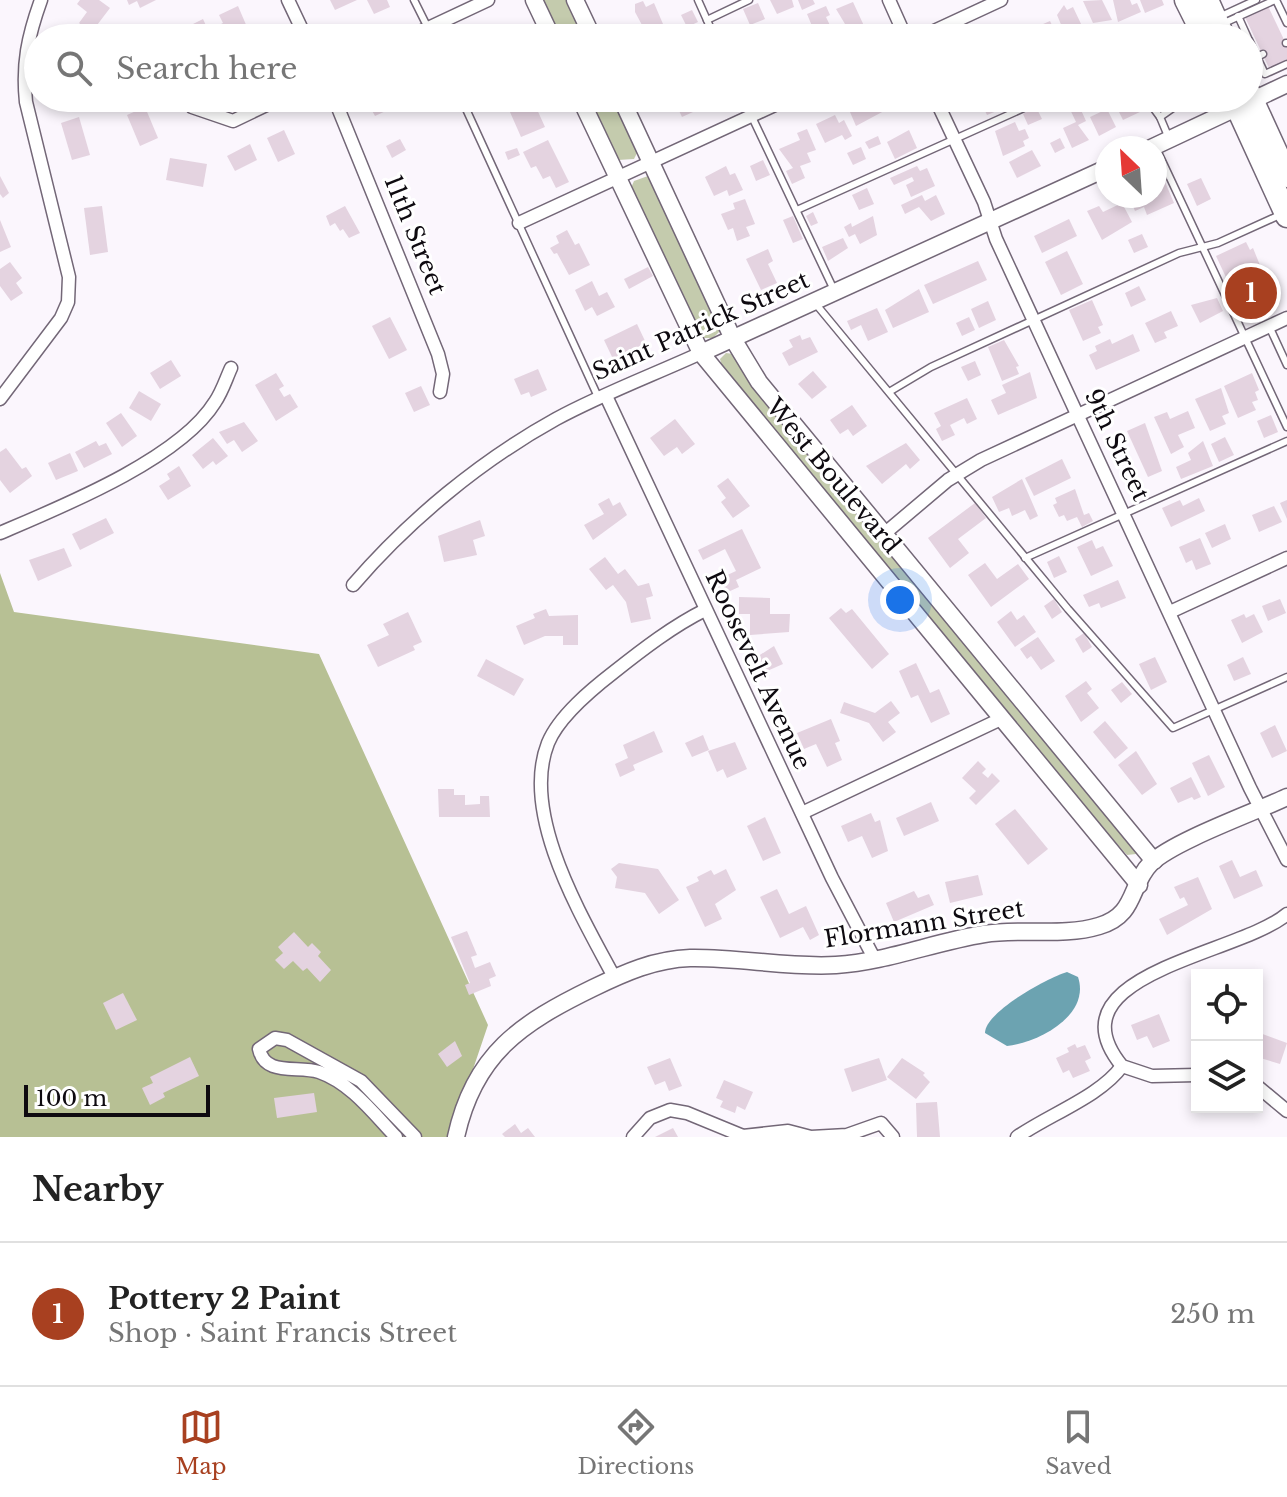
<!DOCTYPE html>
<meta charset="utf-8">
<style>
body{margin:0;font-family:"Libre Baskerville",serif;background:#f2f2f2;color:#222}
.controls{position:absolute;right:24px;bottom:24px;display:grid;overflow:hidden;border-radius:0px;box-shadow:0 4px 12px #0003}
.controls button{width:72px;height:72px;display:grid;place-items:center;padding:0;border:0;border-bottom:2px solid #e0e0e0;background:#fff;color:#222;font:40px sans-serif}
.compass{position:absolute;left:1095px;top:136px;width:72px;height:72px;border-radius:50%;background:#fff;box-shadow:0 4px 12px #0003;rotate:335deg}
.scale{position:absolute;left:24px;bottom:20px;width:186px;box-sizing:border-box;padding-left:8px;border:4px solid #0e0a10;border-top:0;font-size:22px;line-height:28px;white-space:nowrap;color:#0e0a10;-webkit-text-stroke:6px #fff;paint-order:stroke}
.you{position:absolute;left:900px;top:600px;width:28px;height:28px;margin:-20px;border:6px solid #fff;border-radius:50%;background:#1a73e8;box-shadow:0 0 0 12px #1a73e833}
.badge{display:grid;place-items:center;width:52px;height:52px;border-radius:50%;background:#a84020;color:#fff;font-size:26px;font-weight:700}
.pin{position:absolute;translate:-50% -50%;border:4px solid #fff;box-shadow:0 2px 8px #0006}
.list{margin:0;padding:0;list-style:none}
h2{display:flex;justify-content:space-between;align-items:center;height:104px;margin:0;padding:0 32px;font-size:34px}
h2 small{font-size:26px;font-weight:400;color:#767676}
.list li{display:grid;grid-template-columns:52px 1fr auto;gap:24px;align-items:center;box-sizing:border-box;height:144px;padding:0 32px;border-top:2px solid #e0e0e0}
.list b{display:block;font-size:30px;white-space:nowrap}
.list p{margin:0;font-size:26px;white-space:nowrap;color:#767676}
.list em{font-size:26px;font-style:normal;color:#767676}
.icon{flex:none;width:44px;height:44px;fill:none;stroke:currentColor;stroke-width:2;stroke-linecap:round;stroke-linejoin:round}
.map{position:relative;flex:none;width:1287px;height:1137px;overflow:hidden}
.search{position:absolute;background:#fff;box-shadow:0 4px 12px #0003;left:24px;right:24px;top:24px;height:88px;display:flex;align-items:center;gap:20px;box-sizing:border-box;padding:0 28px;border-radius:44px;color:#767676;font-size:30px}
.sheet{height:248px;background:#fff}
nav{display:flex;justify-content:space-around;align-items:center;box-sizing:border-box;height:112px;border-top:2px solid #e0e0e0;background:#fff;font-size:22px;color:#767676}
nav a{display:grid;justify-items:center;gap:4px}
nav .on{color:#a84020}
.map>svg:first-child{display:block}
</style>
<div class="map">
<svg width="1287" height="1137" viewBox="0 0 1287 1137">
<rect width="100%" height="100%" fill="#fbf6fd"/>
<g fill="#c4cbad">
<path d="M541,0H570L587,38H559Z"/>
<path d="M587,98H615L638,151L634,159L618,160Z"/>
<path d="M648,176L721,330L713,338H702L630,190L634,181Z"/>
<path d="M726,353L733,354L1137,852L1136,854L1127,855L1110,836L723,370L720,359Z"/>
</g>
<path fill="#b7c094" d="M0,573L14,612L319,654L488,1025L450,1137H0Z"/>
<path fill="#6ca3b1" d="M1067,972L1078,977C1091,1016 1037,1043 1007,1046L985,1033C985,1012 1047,978 1067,972Z"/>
<g fill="#e4d3e0">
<path d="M80,0H99L110,8L91,33L79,23L87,12L77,4Z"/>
<path d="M127,0H156L140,8L137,1L129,5Z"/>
<path d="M330,0H357L335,10Z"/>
<path d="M367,0H387L390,7L374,14Z"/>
<path d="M770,0H792L794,7L777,14Z"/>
<path d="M798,0H813L815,4L802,10Z"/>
<path d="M1102,0L1112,20L1093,23L1083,1Z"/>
<path d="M1113,0H1130L1132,5L1137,3L1141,12L1118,22Z"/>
<path d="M1140,0H1162L1164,5L1145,13Z"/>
<path d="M643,1L646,7L654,3L666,31L649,38L635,12V4Z"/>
<path d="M853,2L865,28L851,34L836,9Z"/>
<path d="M758,3L765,19L750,25L743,9Z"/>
<path d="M1267,4L1287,46V60L1269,68L1244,15Z"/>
<path d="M1064,5L1067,10L1073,7L1082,26L1065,34L1057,15Z"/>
<path d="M238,6L250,34L222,38L217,26L223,23L219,15Z"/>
<path d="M826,6L830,15L826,17L836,38H817L807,14Z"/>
<path d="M692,10L698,22L687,27L681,15Z"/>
<path d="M203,19L208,30L196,35L191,25Z"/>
<path d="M1050,21L1058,38H1038L1034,28Z"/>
<path d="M798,25L800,29L806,27L810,38H788L785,31Z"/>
<path d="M497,27L502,38H476Z"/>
<path d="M365,98H384L390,109L375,116Z"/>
<path d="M519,98H524L529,108L535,105L545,127L521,137L506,103Z"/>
<path d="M673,98H713L715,102L682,117Z"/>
<path d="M871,98H897L899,103L856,126L850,112Z"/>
<path d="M979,98H1005L1009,106L987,115Z"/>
<path d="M1077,98H1087L1089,104L1082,108Z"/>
<path d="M1128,98H1136L1142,111L1123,120L1115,104Z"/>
<path d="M1151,98H1176L1155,108Z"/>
<path d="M1076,99L1086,121L1078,125L1089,140L1072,148L1063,128L1076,122L1067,103Z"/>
<path d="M145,107L158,138L140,146L127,115Z"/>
<path d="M1036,107L1042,119L1028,125L1023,114Z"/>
<path d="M1107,109L1116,127L1099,136L1090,117Z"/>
<path d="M835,115L839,123L844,120L852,136L845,140L842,135L825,143L816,124Z"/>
<path d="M79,117L90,155L72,160L61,123Z"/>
<path d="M1015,122L1019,131L1025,129L1029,138L1023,141L1025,146L1003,156L995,131Z"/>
<path d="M807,129L816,150L807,153L811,162L800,166L805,178L792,184L786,171L793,168L779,149L800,140L797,133Z"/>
<path d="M284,130L295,154L278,162L267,138Z"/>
<path d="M909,130L917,148L895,159L887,142Z"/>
<path d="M878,136L881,144L869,149L865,142Z"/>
<path d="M1060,138L1065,148L1055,153L1050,143Z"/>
<path d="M400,139L406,150L392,158L386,146Z"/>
<path d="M548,140L569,182L556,188L550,176L543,179L536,166L531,168L523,152Z"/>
<path d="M250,144L257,160L235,171L227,156Z"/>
<path d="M861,147L866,159L853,165L847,153Z"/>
<path d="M517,148L520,155L508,160L505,152Z"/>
<path d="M1032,150L1041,166L1017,178L1009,162Z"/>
<path d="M170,158L207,164L203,187L166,180Z"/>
<path d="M763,160L770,175L756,181L750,166Z"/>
<path d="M726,166L730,175L735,173L743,190L729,196L727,190L714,196L705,177Z"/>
<path d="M917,166L920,171L927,168L935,186L911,197L906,185L914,181L912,177L894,185L890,178Z"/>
<path d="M1162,175L1174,203L1147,215L1144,207L1135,211L1129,196H1155V178Z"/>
<path d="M0,176L9,193L3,198L0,194Z"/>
<path d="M1201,178L1211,199L1197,206L1187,184Z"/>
<path d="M867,188L874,204L859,210L852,195Z"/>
<path d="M922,195L925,201L936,195L945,214L931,221L919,207L905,214L901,205Z"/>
<path d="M745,199L755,224L746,227L750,236L737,241L733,228L728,230L721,214L735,209L733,203Z"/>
<path d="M1122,203L1132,222L1102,240L1087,211L1099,206L1103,212Z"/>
<path d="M102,206L108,252L90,255L84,208Z"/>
<path d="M345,206L360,233L349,238L343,229L340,231L335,223L330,226L326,216Z"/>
<path d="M813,212L818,223L811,226L806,216Z"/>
<path d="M793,216L803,239L793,243L783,220Z"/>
<path d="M873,216L877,235L860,244L855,234L849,237L844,227L851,223L852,227Z"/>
<path d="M1069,219L1077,236L1042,253L1034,236Z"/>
<path d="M0,220L11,247L0,252Z"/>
<path d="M567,230L575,245L579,243L590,265L569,275L557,253L554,254L550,248L559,243L556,236Z"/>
<path d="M1142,234L1148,247L1134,253L1128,240Z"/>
<path d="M843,238L848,248L828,261L822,247Z"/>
<path d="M1246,242L1250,250L1253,248L1270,290L1239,305L1216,256Z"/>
<path d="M768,249L773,261L768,264L777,283L761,290L746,259Z"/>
<path d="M1067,251L1083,284L1061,295L1045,262Z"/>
<path d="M978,261L987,280L933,304L924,285Z"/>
<path d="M10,262L22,278L16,283L23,293L11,301L0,286V269Z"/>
<path d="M648,267L653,276L629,289L624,279Z"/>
<path d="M592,281L599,296L607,292L615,307L597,316L592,307L585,311L575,290Z"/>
<path d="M1139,286L1146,300L1131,307L1125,293Z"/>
<path d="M919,289L929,312L893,328L885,310Z"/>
<path d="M1217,298L1223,311L1200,323L1191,305Z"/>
<path d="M1092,300L1103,325L1098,327L1101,333L1083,341L1069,310Z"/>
<path d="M988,301L996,320L979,328L971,309Z"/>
<path d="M877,308L888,332L868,341L861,325L851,330L847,321Z"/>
<path d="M1171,311L1178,326L1164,332L1167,338L1155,343L1145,323Z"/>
<path d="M390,317L407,350L389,359L372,326Z"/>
<path d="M969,317L975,330L962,336L956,323Z"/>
<path d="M637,324L646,343L613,359L604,340Z"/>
<path d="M1133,334L1140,351L1096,370L1089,355L1097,351L1095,346L1110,339L1112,344Z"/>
<path d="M800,335L802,340L810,337L818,352L789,366L782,353L793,347L789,340Z"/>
<path d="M1004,340L1019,366L1016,367L1019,374L1002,381L988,347Z"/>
<path d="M171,360L181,376L160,389L150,373Z"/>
<path d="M975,361L981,375L968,381L961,367Z"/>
<path d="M538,369L547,390L531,397L529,392L521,395L514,379Z"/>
<path d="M813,371L827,387L812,399L798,384Z"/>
<path d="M1030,372L1037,398L998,415L991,400L1006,393L1002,385Z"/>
<path d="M276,373L284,386L279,389L284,397L290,394L298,407L276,421L255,385Z"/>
<path d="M1252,373L1259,390L1255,392L1258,400L1252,402L1256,410L1238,418L1224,386Z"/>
<path d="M421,386L430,405L414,412L405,393Z"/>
<path d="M1221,388L1229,413L1222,416L1226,424L1210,431L1195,399Z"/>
<path d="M139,391L161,404L151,421L129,408Z"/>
<path d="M967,398L977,419L967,424L964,418L950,425L955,435L942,441L936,429L941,426L934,413Z"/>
<path d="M852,405L867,426L853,436L848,429L840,434L830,420Z"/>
<path d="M1188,411L1195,428L1178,435L1184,447L1171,454L1154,417L1167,412L1170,419Z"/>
<path d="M121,413L137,436L122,447L106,423Z"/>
<path d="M1271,415L1278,432L1264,438L1257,421Z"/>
<path d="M675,419L695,444L682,454L677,447L664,456L650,438Z"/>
<path d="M244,422L258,441L242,452L234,440L227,444L219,432Z"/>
<path d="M1145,423L1162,471L1148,477L1127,431Z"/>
<path d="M1225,437L1234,455L1219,462L1211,444Z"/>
<path d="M213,438L228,456L216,465L213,461L203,469L192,455Z"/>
<path d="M96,441L99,446L106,443L112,454L84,468L75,452Z"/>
<path d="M1203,441L1213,466L1181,479L1176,467L1191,460L1188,453Z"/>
<path d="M906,443L920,460L910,469L906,464L882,484L866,466Z"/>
<path d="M6,448L22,469L26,467L32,476L10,493L0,480V452Z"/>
<path d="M70,453L78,471L56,480L48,463Z"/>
<path d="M1062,459L1071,478L1034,496L1025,478Z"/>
<path d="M179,466L191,486L168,500L159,486L170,479L167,474Z"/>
<path d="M728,478L750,506L733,518L721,502L726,498L717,486Z"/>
<path d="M1022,479L1038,516L1030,520L1025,510L1012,516L1009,508L999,512L992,497Z"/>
<path d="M1075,489L1084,515L1089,513L1093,521L1082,527L1077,517L1067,521L1064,515L1059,517L1053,505L1057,503L1055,498Z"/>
<path d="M609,498L613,506L620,502L627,515L593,540L584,525L604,514L598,504Z"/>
<path d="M1199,498L1205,511L1171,527L1162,508L1180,500L1183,506Z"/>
<path d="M1287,500V519L1280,503Z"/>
<path d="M975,503L986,518L958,539L969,553L950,568L928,538Z"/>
<path d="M1274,506L1282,522L1259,532L1252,515Z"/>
<path d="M106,518L114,533L80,550L72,534Z"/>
<path d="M480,520L485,536L473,540L477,555L444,562L438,536Z"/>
<path d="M1225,524L1231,539L1212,548L1205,533Z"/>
<path d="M742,529L761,568L736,580L739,587L719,596L712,582L736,571L725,549L703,560L698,550Z"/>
<path d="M1200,538L1211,564L1196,570L1192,560L1186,563L1179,547Z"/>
<path d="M1092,540L1096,549L1103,546L1113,566L1091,576L1077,547Z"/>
<path d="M64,548L72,566L38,581L29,560Z"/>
<path d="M1059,556L1067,572L1054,578L1047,562Z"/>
<path d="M605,557L618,574L625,569L638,586L649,583L653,596L646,598L651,619L631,623L626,602L613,585L606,590L589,569Z"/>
<path d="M985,563L997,579L1018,564L1029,579L991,607L968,575Z"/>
<path d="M1118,580L1126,598L1101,608L1099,603L1089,607L1083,595Z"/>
<path d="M739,597L770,598V614H790L789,632L750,635V614H739Z"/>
<path d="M1054,599L1062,612L1052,619L1044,606Z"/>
<path d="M1280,599L1286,613L1268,621L1262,606Z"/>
<path d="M841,608L846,613L852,609L889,654L872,669L829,618Z"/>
<path d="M546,609L549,616L578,615V645H563V636H545L524,645L516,626L535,618L533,614Z"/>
<path d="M1011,611L1017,620L1024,615L1036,632L1015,647L997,622Z"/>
<path d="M408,612L422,642L413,646L415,650L378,667L367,645L389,635L383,624Z"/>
<path d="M1244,614L1246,618L1254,614L1263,632L1242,643L1231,620Z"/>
<path d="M1084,633L1092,647L1083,653L1075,639Z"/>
<path d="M1038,637L1055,661L1041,670L1031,656L1027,659L1020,649Z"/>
<path d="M774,646L783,664L758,675L752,660Z"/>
<path d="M1155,657L1167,682L1151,690L1139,664Z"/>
<path d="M1243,657L1251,674L1234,681L1227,665Z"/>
<path d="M486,659L524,679L514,696L477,676Z"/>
<path d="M916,663L930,693L939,689L950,714L931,723L918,695L911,698L899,671Z"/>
<path d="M1086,681L1092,689L1087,693L1099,708L1081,722L1065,696Z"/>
<path d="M1122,682L1132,694L1121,703L1111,690Z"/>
<path d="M891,701L900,713L888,722L896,732L883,742L869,723L840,713L844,702L875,713Z"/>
<path d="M831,719L840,741L835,743L842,760L827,767L816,744L804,749L797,733Z"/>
<path d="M1105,721L1128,748L1115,759L1093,732Z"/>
<path d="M1275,725L1287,751L1272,758L1260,733Z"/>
<path d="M654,731L663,752L633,765L635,770L620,777L615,764L628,758L623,745Z"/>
<path d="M703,735L709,750L692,757L685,743Z"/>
<path d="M735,742L747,769L727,778L723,769L717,772L708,751Z"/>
<path d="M1136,751L1157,784L1142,795L1118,765Z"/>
<path d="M1209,755L1225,787L1208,796L1192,763Z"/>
<path d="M978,761L986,769L982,773L988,778L992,773L1000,781L976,805L969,798L976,791L962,778Z"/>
<path d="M1191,777L1201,797L1194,800L1192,797L1178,803L1170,788Z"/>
<path d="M438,789H454V795H465V805L480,804V796H489L490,817H439Z"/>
<path d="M931,802L939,821L904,836L896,818Z"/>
<path d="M1015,809L1048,849L1028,865L995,824Z"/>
<path d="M871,813L875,822L880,820L888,851L872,858L862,836L848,842L841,826Z"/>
<path d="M765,817L781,853L763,861L747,826Z"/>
<path d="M1232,860L1240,877L1256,870L1263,886L1234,899L1219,866Z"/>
<path d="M619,863L658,869L679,900L659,914L645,893L615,888L617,877L611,869Z"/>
<path d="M726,869L736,890L715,904L722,919L705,927L686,887L699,881L697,877L711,870L714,875Z"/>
<path d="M978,875L983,895L950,903L945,882Z"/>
<path d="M1198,877L1212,909L1167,935L1159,919L1188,905L1184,897L1180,899L1174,887Z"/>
<path d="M777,889L789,914L806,906L819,935L810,940L803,927L780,938L760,897Z"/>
<path d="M914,891L918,898L929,894L934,905L894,922L886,903Z"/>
<path d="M467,931L477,955L471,957L475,968L490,962L496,976L489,979L491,986L469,995L465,985L470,983L451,937Z"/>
<path d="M294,932L308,947L312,943L321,952L318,956L331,970L320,982L307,968L303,971L293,961L284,969L275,960L283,953L278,947Z"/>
<path d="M123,993L137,1020L116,1030L103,1003Z"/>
<path d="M1159,1014L1170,1041L1153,1048L1147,1036L1137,1040L1131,1025Z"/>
<path d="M1257,1032L1287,1043L1280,1064L1257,1057Z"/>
<path d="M455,1041L462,1056L447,1067L438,1054Z"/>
<path d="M1075,1044L1077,1048L1085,1045L1091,1058L1085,1061L1090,1071L1073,1078L1069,1070L1063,1073L1056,1058L1069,1052L1067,1048Z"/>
<path d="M190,1057L199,1076L163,1093L165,1097L150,1105L142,1088L153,1083L150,1077Z"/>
<path d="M670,1058L682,1086L669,1091L665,1081L655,1085L647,1067Z"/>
<path d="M879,1058L887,1080L852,1092L844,1069Z"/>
<path d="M902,1058L925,1073L923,1075L930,1082L916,1099L887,1077Z"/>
<path d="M724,1080L753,1092L745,1110L737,1106L735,1113L720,1107L723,1101L716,1098Z"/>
<path d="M314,1093L317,1112L277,1118L274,1098Z"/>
<path d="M937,1102L940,1137H917L916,1103Z"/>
<path d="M515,1124L521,1133L528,1128L535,1137H505L502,1134Z"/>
<path d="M673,1128L678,1137H655Z"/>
</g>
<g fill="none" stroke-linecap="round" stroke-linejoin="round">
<defs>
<g id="lane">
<path d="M414,0L433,38"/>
<path d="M698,0L715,38"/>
<path d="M1276,0L1287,23"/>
<path d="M1238,16L1248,38"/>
<path d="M1219,17L1256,0"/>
<path d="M707,20L749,0"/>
<path d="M1222,24L1275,0"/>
<path d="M1174,38L1196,28"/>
<path d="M1249,40L1257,57L1249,61"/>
<path d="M1286,43H1287"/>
<path d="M1263,54L1257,57L1265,74L1287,64"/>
<path d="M461,98L599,399"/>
<path d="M743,98L834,290"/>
<path d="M1146,98L1160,117"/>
<path d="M1168,136L1160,117L1187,98"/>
<path d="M1156,148L1287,427"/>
<path d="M797,210L1046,98"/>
<path d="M815,303L1068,609L1173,728L1287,677"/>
<path d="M1269,326L1287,365"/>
<path d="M889,392L931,367L1179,253L1218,243L1282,214"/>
<path d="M1025,558L1287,441"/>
</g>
<g id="street">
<path d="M288,0L306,38"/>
<path d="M889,0L906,38"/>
<path d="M407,38L488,0"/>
<path d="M919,38L1001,0"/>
<path d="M334,98L438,354L443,374L440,392"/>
<path d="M935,98L984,202L996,239L1250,788L1287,860"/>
<path d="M192,107L233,121L281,98"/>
<path d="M519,223L790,98"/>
<path d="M606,396L832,878L875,960"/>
<path d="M0,399L61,318L68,302L69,277L26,102C22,64 28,36 41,0"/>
<path d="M0,533C61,507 180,459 215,402C222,392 226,379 231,368"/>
<path d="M884,534L948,480L981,460L1287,318"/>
<path d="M353,585C409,520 480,461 556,419C602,394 653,375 701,353"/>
<path d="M1170,612L1287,558"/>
<path d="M802,813L1003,718"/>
<path d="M614,977C581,915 520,814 548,743C559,716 592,689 614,672C643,649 673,626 705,610"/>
<path d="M1197,1075L1152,1076L1122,1066C1047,974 1239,955 1287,914"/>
<path d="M1257,1086L1287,1111"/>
<path d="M396,1137C374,1114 351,1083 319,1072C298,1065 265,1077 259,1049L275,1038L287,1040L361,1081L415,1137"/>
<path d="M633,1137L650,1118L670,1110L687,1113L743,1136L788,1131L811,1137L847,1135L881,1123L893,1137"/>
<path d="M1017,1137C1048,1115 1101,1096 1122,1066"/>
</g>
<g id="secondary">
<path d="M534,0L552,38"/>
<path d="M575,0L593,38"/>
<path d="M580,98L701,353L1139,885"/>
<path d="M621,98L733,339L759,382L1154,861"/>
<path d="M1151,148L1287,84"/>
<path d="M701,353L1107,168"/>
<path d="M456,1137C474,1054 521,1023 593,988C624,973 655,959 690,958C739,957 787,968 836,965C886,962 934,942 984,934C1021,928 1063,937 1099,926C1137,915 1129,885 1151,863C1174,841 1255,812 1287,797"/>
</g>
<g id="highway">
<path d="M1186,0L1205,38"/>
<path d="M1207,0L1224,38"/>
<path d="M1249,93L1287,176"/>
<path d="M1233,98L1287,216"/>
</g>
</defs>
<use href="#lane" stroke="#736777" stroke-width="9"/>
<use href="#street" stroke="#736777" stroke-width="15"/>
<use href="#secondary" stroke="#736777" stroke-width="19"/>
<use href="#highway" stroke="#736777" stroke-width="25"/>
<use href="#lane" stroke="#fff" stroke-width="6"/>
<use href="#street" stroke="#fff" stroke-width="12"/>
<use href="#secondary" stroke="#fff" stroke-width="16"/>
<use href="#highway" stroke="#fff" stroke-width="22"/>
</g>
<g text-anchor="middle" stroke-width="6" stroke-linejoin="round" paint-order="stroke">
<g font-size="24" fill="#0e0a10" stroke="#fff">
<text transform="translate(415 235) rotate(68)" y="8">11th Street</text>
<text transform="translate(701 326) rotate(-24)" y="8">Saint Patrick Street</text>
<text transform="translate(1117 445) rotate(65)" y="8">9th Street</text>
<text transform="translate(833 476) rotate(50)" y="8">West Boulevard</text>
<text transform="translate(758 670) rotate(65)" y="8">Roosevelt Avenue</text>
<text transform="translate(924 924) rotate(-9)" y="8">Flormann Street</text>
</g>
</g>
</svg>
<div class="controls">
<button><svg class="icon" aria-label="locate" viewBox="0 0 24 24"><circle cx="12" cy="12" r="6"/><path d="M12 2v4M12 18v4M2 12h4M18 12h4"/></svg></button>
<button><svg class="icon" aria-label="layers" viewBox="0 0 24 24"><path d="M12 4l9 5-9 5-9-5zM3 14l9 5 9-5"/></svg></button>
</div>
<svg class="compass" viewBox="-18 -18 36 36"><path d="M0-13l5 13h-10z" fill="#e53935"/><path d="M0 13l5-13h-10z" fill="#767676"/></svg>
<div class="scale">100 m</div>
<div class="you"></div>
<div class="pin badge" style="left:1251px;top:293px">1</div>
<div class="search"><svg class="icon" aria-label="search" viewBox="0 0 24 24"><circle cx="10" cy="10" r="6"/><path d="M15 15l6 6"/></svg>Search here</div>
</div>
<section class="sheet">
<h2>Nearby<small></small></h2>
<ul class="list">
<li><span class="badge">1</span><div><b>Pottery 2 Paint</b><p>Shop · Saint Francis Street</p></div><em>250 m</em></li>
</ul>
</section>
<nav>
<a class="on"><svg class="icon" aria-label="map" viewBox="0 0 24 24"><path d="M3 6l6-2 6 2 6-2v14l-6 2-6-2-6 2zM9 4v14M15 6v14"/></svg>Map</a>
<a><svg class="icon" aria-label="directions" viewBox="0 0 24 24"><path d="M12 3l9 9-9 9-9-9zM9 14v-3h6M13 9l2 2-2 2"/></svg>Directions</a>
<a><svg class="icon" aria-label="saved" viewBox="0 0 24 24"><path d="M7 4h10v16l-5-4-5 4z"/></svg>Saved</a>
</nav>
